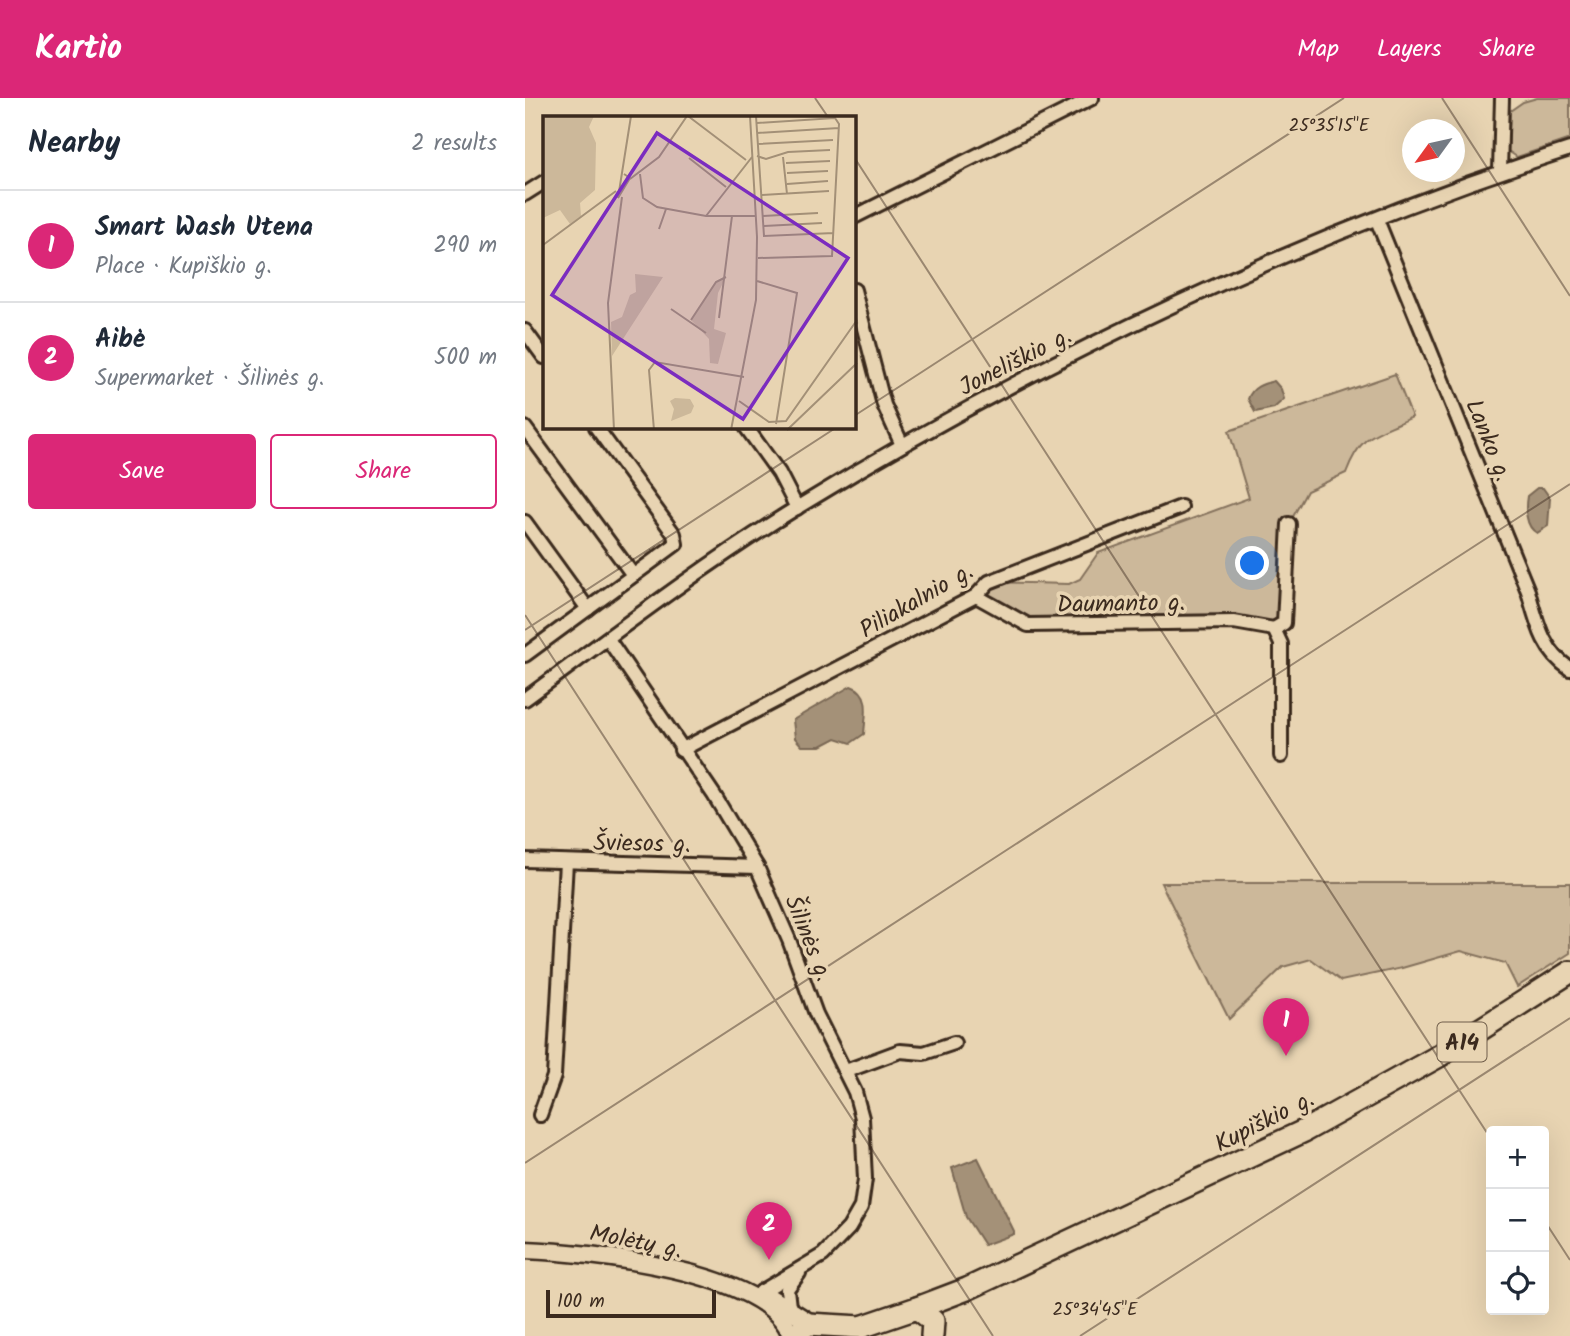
<!DOCTYPE html>
<meta charset="utf-8">
<style>
body{margin:0;font-family:Kalam,sans-serif;background:#f2f2f3;color:#1f2937}
.controls{position:absolute;right:21px;bottom:21px;display:grid;overflow:hidden;border-radius:7px;box-shadow:0 7px 28px #0002}
.controls button{width:63px;height:63px;display:grid;place-items:center;padding:0;border:0;border-bottom:2px solid #e0e1e3;background:#fff;color:#1f2937;font:35px sans-serif}
.compass{position:absolute;left:877px;top:21px;width:63px;height:63px;border-radius:50%;background:#fff;box-shadow:0 7px 28px #0002;rotate:237deg}
.scale{position:absolute;left:21px;bottom:18px;width:170px;box-sizing:border-box;padding-left:7px;border:4px solid #3b2a1e;border-top:0;font-size:19px;line-height:24px;white-space:nowrap;color:#3b2a1e;-webkit-text-stroke:5px #e8d4b2;paint-order:stroke}
.you{position:absolute;left:728px;top:466px;width:24px;height:24px;margin:-18px;border:5px solid #fff;border-radius:50%;background:#1a73e8;box-shadow:0 0 0 10px #1a73e833}
.badge{display:grid;place-items:center;width:46px;height:46px;border-radius:50%;background:#db2777;color:#fff;font-size:23px;font-weight:700}
.pin{position:absolute;translate:-50% -58px;filter:drop-shadow(0 2px 4px #0008)}
.pin::after{content:'';position:absolute;top:37px;width:24px;height:21px;background:inherit;clip-path:polygon(0 0,100% 0,50% 100%)}
.list{margin:0;padding:0;list-style:none}
h2{display:flex;justify-content:space-between;align-items:center;height:91px;margin:0;padding:0 28px;font-size:30px}
h2 small{font-size:23px;font-weight:400;color:#747a83}
.list li{display:grid;grid-template-columns:46px 1fr auto;gap:21px;align-items:center;box-sizing:border-box;height:112px;padding:0 28px;border-top:2px solid #e0e1e3}
.list b{display:block;font-size:26px;white-space:nowrap}
.list p{margin:0;font-size:23px;white-space:nowrap;color:#747a83}
.list em{font-size:23px;font-style:normal;color:#747a83}
.actions{display:flex;gap:14px;padding:21px 28px}
.actions a{flex:1;padding:16px 0;border:2px solid #db2777;border-radius:7px;text-align:center;font-size:24px;color:#db2777}
.actions .main{background:#db2777;color:#fff}
.icon{flex:none;width:38px;height:38px;fill:none;stroke:currentColor;stroke-width:2;stroke-linecap:round;stroke-linejoin:round}
.map{position:relative;flex:none;width:1045px;height:1238px;overflow:hidden}
header{display:flex;align-items:center;gap:42px;box-sizing:border-box;height:98px;padding:0 35px;background:#db2777;color:#fff}
header strong{font-size:33px}
nav{display:flex;gap:38px;margin-inline-start:auto;font-size:24px}
main{display:flex}
aside{flex:1;background:#fff}
.map>svg:first-child{display:block}
</style>
<header>
<strong>Kartio</strong>
<nav><a>Map</a><a>Layers</a><a>Share</a></nav>
</header>
<main>
<aside>
<h2>Nearby<small>2 results</small></h2>
<ul class="list">
<li><span class="badge">1</span><div><b>Smart Wash Utena</b><p>Place · Kupiškio g.</p></div><em>290 m</em></li>
<li><span class="badge">2</span><div><b>Aibė</b><p>Supermarket · Šilinės g.</p></div><em>500 m</em></li>
</ul>
<div class="actions"><a class="main">Save</a><a>Share</a></div>
</aside>
<div class="map">
<svg width="1045" height="1238" viewBox="0 0 1045 1238">
<rect width="100%" height="100%" fill="#e8d4b2"/>
<filter id="ink" filterUnits="userSpaceOnUse"><feTurbulence type="fractalNoise" baseFrequency=".0143" numOctaves="2"/><feDisplacementMap in="SourceGraphic" scale="14" xChannelSelector="R" yChannelSelector="G"/><feConvolveMatrix kernelMatrix="1 2 1 2 8 2 1 2 1" color-interpolation-filters="sRGB"/></filter>
<g filter="url(#ink)">
<g fill="#ccb89a" stroke="#84715c" stroke-width="2">
<path d="M1012,0H1045V41L992,59L983,53L985,13L998,4Z"/>
<path d="M870,276L887,319C851,337 837,333 821,375L782,393L764,426L759,525L503,527L451,498L464,484L544,486L555,481L573,455L724,400L704,333Z"/>
<path d="M636,785H1045V855L992,889L980,865L936,853L877,870L816,883L786,861L758,869L704,921Z"/>
</g>
<g fill="#a49178" stroke="#7a6854" stroke-width="2">
<path d="M749,283L756,291L759,301L749,310L730,314L723,301C727,289 737,286 749,283Z"/>
<path d="M1012,390H1018L1025,400L1023,428L1012,435C1000,429 1000,410 1002,398Z"/>
<path d="M326,588C347,595 340,618 339,636L326,645L311,640L296,648H277L270,640L268,622Z"/>
<path d="M453,1060L489,1133V1136L459,1147L441,1119L427,1070Z"/>
</g>
<g fill="none" stroke-linecap="round" stroke-linejoin="round">
<defs>
<g id="minor">
<path d="M975,73L977,0"/>
<path d="M0,96L19,84"/>
<path d="M329,119L567,0"/>
<path d="M852,122L1003,493C1012,524 1017,552 1045,571"/>
<path d="M329,192L359,307L377,347"/>
<path d="M0,233L19,259"/>
<path d="M221,329L254,375L272,410"/>
<path d="M0,330L108,477"/>
<path d="M0,424L63,511"/>
<path d="M451,498L503,527L709,524L749,531"/>
<path d="M83,541L189,697L232,769L264,842L291,916L330,994L337,1020L340,1081L336,1109L324,1130L298,1157L236,1194"/>
<path d="M0,557L151,446L149,436L71,329"/>
<path d="M0,601C90,535 178,467 273,409C512,262 778,137 1045,51"/>
<path d="M156,652L451,498L464,484L656,409"/>
<path d="M756,658V546L749,531L759,525L764,426"/>
<path d="M0,762L232,769"/>
<path d="M321,973L375,953L399,955L429,945"/>
<path d="M15,1017L29,978L41,764"/>
<path d="M264,1209L262,1191L274,1175"/>
</g>
<g id="tertiary">
<path d="M0,1152C60,1154 246,1172 266,1238"/>
<path d="M238,1195L289,1227"/>
</g>
<g id="trunk">
<path d="M392,1210L442,1191L779,1033L914,958L1045,874"/>
<path d="M268,1238L283,1226L336,1229L392,1210L408,1223L407,1238"/>
</g>
</defs>
<use href="#minor" stroke="#3b2a1e" stroke-width="18"/>
<use href="#tertiary" stroke="#3b2a1e" stroke-width="21"/>
<use href="#trunk" stroke="#3b2a1e" stroke-width="26"/>
<use href="#minor" stroke="#e8d4b2" stroke-width="12"/>
<use href="#tertiary" stroke="#e8d4b2" stroke-width="16"/>
<use href="#trunk" stroke="#e8d4b2" stroke-width="21"/>
</g>
</g>
<path fill="none" stroke="#3b2a1e" stroke-width="2" stroke-opacity="0.45" d="M290,0L303,19M917,0L1045,198M329,59L966,1041M329,318L819,0M0,517L468,1238M0,532L312,329M0,1065L1045,386M1019,1122L1045,1162M555,1238L1045,920"/>
<g text-anchor="middle" stroke-width="7" stroke-linejoin="round" paint-order="stroke">
<rect fill="#e8d4b2" stroke="#6f5d4a" stroke-width="2" x="912.5" y="924.5" width="49" height="39" rx="5"/>
<g font-size="23" font-weight="bold" fill="#3b2a1e">
<text x="937" y="952">A14</text>
</g>
<g font-size="24" fill="#3b2a1e" stroke="#e8d4b2">
<text transform="translate(490 263) rotate(-27)" y="8">Joneliškio g.</text>
<text transform="translate(964 342) rotate(68)" y="8">Lanko g.</text>
<text transform="translate(391 502) rotate(-30)" y="8">Piliakalnio g.</text>
<text transform="translate(596 505) rotate(-1)" y="8">Daumanto g.</text>
<text transform="translate(117 745) rotate(1)" y="8">Šviesos g.</text>
<text transform="translate(284 840) rotate(68)" y="8">Šilinės g.</text>
<text transform="translate(739 1023) rotate(-27)" y="8">Kupiškio g.</text>
<text transform="translate(111 1143) rotate(11)" y="8">Molėtų g.</text>
</g>
</g>
<g transform="translate(18 18)">
<rect width="313" height="313" fill="#e8d4b2"/>
<path d="M0,0H51L46,11L53,27L52,74L37,87L38,100L27,108L17,94L0,102ZM92,158L120,161L69,240L68,206L79,201L87,179L93,176ZM183,161L175,177L171,213L183,217L175,248L167,247L166,223L148,204L173,166ZM132,282L147,283L151,290L148,297L128,305L131,293L127,285Z" fill="#ccb89a"/>
<path fill="none" stroke="#a39077" stroke-width="2" d="M145,0L203,44M213,0L221,120L291,117M214,7L292,2L296,8L289,140L215,142M214,17L296,12M214,28L290,24M214,40L223,43L245,36L287,34M240,41L244,78M146,42L183,71M243,47L287,45M244,57L285,55M81,58L87,62L75,82L88,0M97,58L100,82L114,91L163,100H213M87,63L116,41L144,0M244,68L285,65M219,79L286,75M163,100L209,41M220,100L275,97M221,110L279,107M116,113L123,93M0,129L73,75M214,165L254,177L233,308M128,193L163,217M176,202L189,100M148,204L173,166L183,161M196,285L226,306L243,305L314,204M71,314L65,187L79,81M111,314L106,254L112,246L201,261M188,314L213,184L214,121L207,0M244,314L314,247"/>
<path fill="#7b2cbf" fill-opacity="0.15" stroke="#7b2cbf" stroke-width="3.5" d="M114,17L305,142L200,303L9,179Z"/>
<rect width="313" height="313" fill="none" stroke="#3b2a1e" stroke-width="3.5"/>
</g>
<g font-size="18" text-anchor="middle" fill="#3b2a1e" stroke="#e8d4b2" stroke-width="7" stroke-linejoin="round" paint-order="stroke">
<text x="804" y="33">25°35'15"E</text>
<text x="570" y="1217">25°34'45"E</text>
</g>
</svg>
<div class="controls">
<button>+</button>
<button>−</button>
<button><svg class="icon" aria-label="locate" viewBox="0 0 24 24"><circle cx="12" cy="12" r="6"/><path d="M12 2v4M12 18v4M2 12h4M18 12h4"/></svg></button>
</div>
<svg class="compass" viewBox="-18 -18 36 36"><path d="M0-13l5 13h-10z" fill="#e53935"/><path d="M0 13l5-13h-10z" fill="#747a83"/></svg>
<div class="scale">100 m</div>
<div class="you"></div>
<div class="pin badge" style="left:761px;top:958px">1</div>
<div class="pin badge" style="left:244px;top:1162px">2</div>
</div>
</main>
